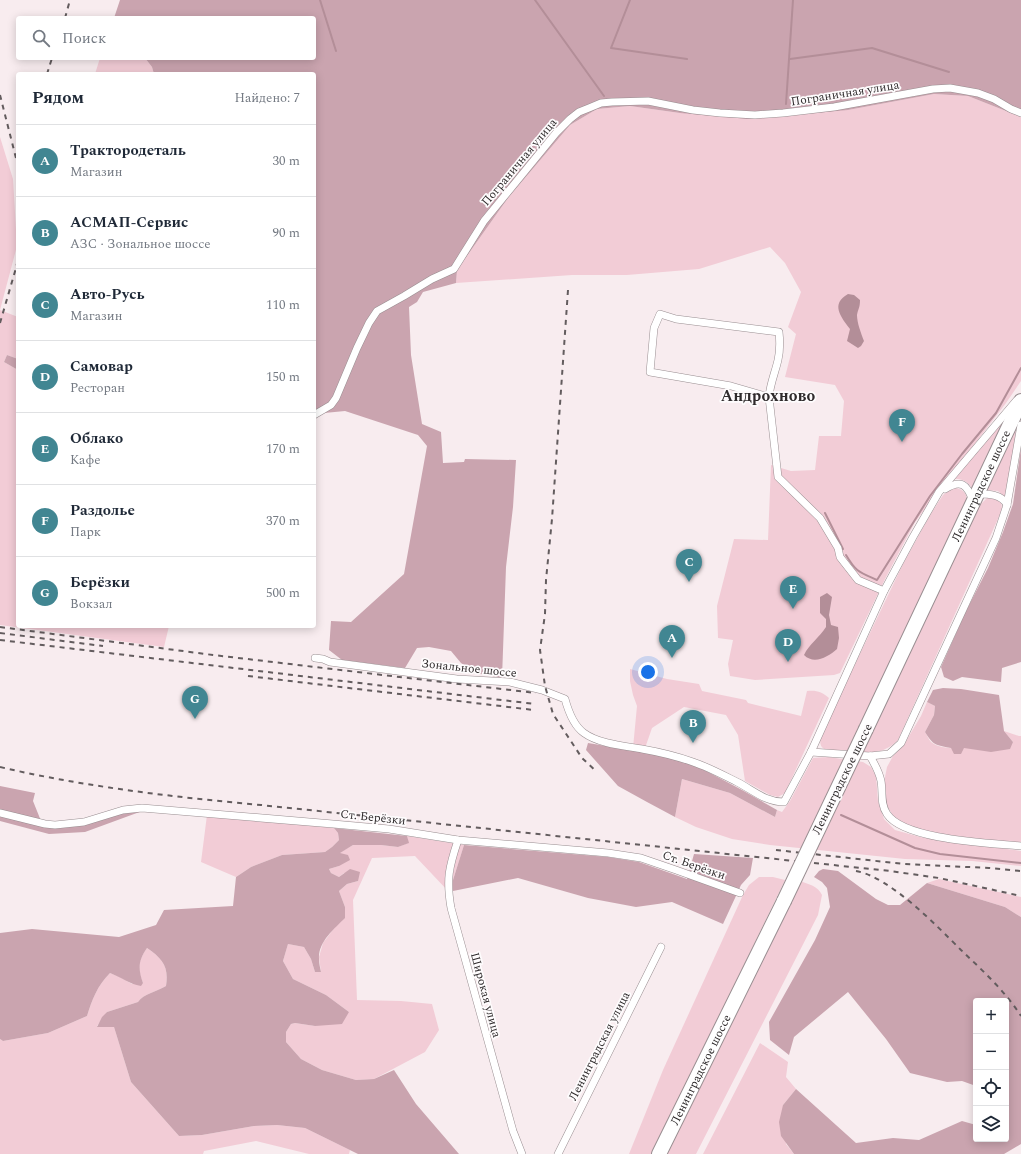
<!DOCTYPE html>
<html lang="ru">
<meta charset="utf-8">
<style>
body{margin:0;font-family:Spectral,serif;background:#f6f6f7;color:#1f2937}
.controls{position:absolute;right:12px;bottom:12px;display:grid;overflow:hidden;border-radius:4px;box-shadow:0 2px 10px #0003}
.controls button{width:36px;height:36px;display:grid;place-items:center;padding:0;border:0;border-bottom:1px solid #e0e1e3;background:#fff;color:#1f2937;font:20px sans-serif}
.you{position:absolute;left:648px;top:672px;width:14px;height:14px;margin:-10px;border:3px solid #fff;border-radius:50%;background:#1a73e8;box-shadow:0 0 0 6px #1a73e833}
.badge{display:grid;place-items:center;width:26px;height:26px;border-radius:50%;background:#418692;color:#fff;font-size:13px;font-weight:700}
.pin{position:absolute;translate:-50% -33px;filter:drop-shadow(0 1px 2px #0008)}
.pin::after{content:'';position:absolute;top:21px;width:14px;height:12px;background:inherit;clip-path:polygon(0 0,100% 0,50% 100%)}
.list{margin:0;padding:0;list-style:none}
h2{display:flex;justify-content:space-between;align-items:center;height:52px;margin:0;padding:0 16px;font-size:17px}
h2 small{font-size:13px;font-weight:400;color:#747a83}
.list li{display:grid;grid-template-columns:26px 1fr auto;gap:12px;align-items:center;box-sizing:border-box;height:72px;padding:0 16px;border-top:1px solid #e0e1e3}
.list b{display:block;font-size:15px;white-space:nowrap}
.list p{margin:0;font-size:13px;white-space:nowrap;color:#747a83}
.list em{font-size:13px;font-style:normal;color:#747a83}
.icon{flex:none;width:22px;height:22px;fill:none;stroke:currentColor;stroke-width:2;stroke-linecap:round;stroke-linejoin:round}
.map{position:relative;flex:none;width:1021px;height:1154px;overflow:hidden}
.search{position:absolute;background:#fff;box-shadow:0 2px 10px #0003;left:16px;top:16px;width:300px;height:44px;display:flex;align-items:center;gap:10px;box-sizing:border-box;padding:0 14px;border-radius:4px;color:#747a83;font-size:15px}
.panel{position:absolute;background:#fff;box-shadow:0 2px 10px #0003;left:16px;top:72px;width:300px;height:556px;border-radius:4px}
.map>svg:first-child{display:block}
</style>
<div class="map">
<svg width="1021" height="1154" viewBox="0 0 1021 1154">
<rect width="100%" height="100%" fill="#f8ecef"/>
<g fill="#f2ccd6">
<path d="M100,58H145L152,67L154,74H95Z"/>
<path d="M934,94L968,96L1021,117V381L1006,403L915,522L885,579L840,673L834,675L755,680L730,676L728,664L733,640L718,638L717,606L734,539L768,540L771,465L791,471L815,470L819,436H841L844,401L835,385L785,377L796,334L788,327L801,292L785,263L770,247L699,269L627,275H572L456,283L457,270L508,198L570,125L597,109L630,106L680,113L848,110Z"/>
<path d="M0,137L13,179L17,246L0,310L18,317V359L7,355L4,362L18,370V626H169L164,647L0,625Z"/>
<path d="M1003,419L1006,420L972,488C967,481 963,479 955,479Z"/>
<path d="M1014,430L1016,432L1006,498L998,491L986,490Z"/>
<path d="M956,488C965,490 968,495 966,504L848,750C834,751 814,755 822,733L903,564L930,515L943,495L948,491Z"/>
<path d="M993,497C1000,500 1002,502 1002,510L898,740C888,750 877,754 862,752L980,505L987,498Z"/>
<path d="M630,669L667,679L699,684L702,691L746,700L748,703L801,716L807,691C817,690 822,692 829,698L785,793L778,797L770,795L745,781L738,735L726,715L684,707L652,728L644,751L633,748L637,706L633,695L630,681Z"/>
<path d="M927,702L935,706L934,715L925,732C927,735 929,740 931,742C946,755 995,744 1013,742L1004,731L1019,736H1021V844L932,833L903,824L894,817L887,806L885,797L884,782L887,767L893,756L903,746L921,716Z"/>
<path d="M828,757L863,762L871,767L876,776L878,801L884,819L895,830L920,837L1021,851V866L972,861L905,859L770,845L732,839L696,827L675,817L682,779L730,793L775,817L777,810L782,812L790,801L813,758Z"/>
<path d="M207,815L334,828L338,833L339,840L332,847L325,852L282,855L251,867L236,877L201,862Z"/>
<path d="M407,836L464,845L453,880V891L449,892L415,856L372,858L353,900L357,1000L401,1001L432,1004L439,1030L425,1052L374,1079L356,1080L322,1070L301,1059L286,1042V1032L291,1024L295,1023L315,1026L349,1012L326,995L293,979L283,961L288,944L304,947L311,959L315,972H321L319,957L323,943L332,931L345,907L339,891L347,884L358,881L344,873L339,877L331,873L329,869L339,866V853L353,845H381L398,847L408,843Z"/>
<path d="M759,877H773L785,880L653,1154H629L663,1070L743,895L749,885Z"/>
<path d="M939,879L1021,897V917L1005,907L927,883Z"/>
<path d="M799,881C809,884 818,886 822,895L818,915L696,1154H666Z"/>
<path d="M147,948C163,959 169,967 166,986C158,991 143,994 138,1002L107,1012L97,1026L114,1027L131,1082L179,1136L202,1135L254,1126L277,1125L305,1128L350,1150L349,1154H309L256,1141L204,1151L203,1154H0V1039L3,1041L48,1033L87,1016C92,1000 97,986 110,973L120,977L132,984L143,983C137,968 138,961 147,948Z"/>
<path d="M760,1043L788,1062L786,1077L796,1089L783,1105L786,1144L794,1154H703Z"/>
</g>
<g fill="#caa4af">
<path d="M120,0H1021V117L968,96L934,94L848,110L749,119L680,113L630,106L597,109L570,125L508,198L457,270L456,283L423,292L417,302L409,307L411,355L422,424L441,432L443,463L464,462L465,459L516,460L513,507L506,567L502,678L476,673L461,663L451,651L429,647L417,648L405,668L342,660L329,650L331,621L351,622L404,574L427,446L418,435L345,411L314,414V74H154L152,67L145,58H314V18H114Z"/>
<path d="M7,355L18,359V370L4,362Z"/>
<path d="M1021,448V662L1002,668L1001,682L962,677L953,681L944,677L941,667L965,613L988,568L1003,532L1013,504Z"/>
<path d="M943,688L961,689L999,695L1004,731L1013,742L1010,749L991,752L964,748L961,754H954L951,748C935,745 933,745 925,732L934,715L935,706L927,702L933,690Z"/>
<path d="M588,743L612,747L633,749L693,764L742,790L777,810L775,817L730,793L682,779L675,817L647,802L618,786L586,750Z"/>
<path d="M0,786L35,793L33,801L43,826L123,812L145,810L85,832L49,834L0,821Z"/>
<path d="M334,828L407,836L409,843L398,847L381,845H353L340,853L348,855L350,860L339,866L329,869L331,873L339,877L350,869L360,872L358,881L347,884L339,891L345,907V918C334,929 318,942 319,959C319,963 320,968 321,972H315L311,959L304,947L288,944L283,961L293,979L326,995L349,1012L342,1024L315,1026L295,1023L291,1024L286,1032V1042L301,1059L322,1070L356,1080L374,1079L394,1070L416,1104L459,1154H358L305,1128L277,1125L254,1126L202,1135L179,1136L131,1082L114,1027H97L102,1017L107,1012L138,1002C143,994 158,991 166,986C169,967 163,959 147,948C138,961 138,969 143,983L141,986C129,984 121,977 110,973C97,986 92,1000 87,1016L48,1033L3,1041L0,1039V933L32,929L119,937L156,925L164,910L233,906L236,877L251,867L282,855L325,852L332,847L339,840L338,833Z"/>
<path d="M464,845L608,857L639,862L687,879L694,854L753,858L750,875L741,885L723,924L672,902L636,907L588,898L518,878L453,891V880Z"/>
<path d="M823,869L838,871L876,899L888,905H900L927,883L1005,907L1021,917V1144L1004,1154H794L781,1136L779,1122L783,1105L796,1089L856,1143L893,1138L919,1140L962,1121L976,1125V1139H1006V1001H976V1086L962,1081L947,1082L910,1073L886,1039L848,992L794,1037L789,1055L770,1040L769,1022L815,940L830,907L827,888L822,882L814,877L819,871Z"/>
</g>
<g fill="#b38e98">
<path d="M848,294L854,295L860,300C860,308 858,309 857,315C857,323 861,333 864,341L861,346L858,348L847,341L850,329C841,317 830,304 848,294Z"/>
<path d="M827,593L832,597L829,615L831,625L838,627L839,638L837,649C828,657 814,665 804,655C809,644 820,637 826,627V619L820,613V597Z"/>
</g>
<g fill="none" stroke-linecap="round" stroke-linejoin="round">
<g stroke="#b38e98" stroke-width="2">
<path d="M320,0L336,51"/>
<path d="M535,0L604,96"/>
<path d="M630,0L611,48L687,59"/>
<path d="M790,59L872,48L949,72"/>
<path d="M786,104L793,0"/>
<path d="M825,513L843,549"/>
<path d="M846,555C856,572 859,572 877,580L930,496L962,454L996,413L1021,368"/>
<path d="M841,815L915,848L940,854L1021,863"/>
</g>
<defs>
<g id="street">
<path d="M769,397L731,386L650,372L654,328L660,314L676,319L779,332C780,341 780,351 778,360C775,373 770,384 769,397L778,477L820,518L838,548L840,557L858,580L884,591"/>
<path d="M314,415L331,405L336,398L357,348L369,323L377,311L404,296L432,279L454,269L484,221L556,133L570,119L579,112L589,108L601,103L612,102L648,101L693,110L720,113L755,115L783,113L834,107L933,89L950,88L978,93L994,99L1011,109L1021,113"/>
<path d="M945,489C961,479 967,484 973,501"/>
<path d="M978,494C988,494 1002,494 1007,505"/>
<path d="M315,658L323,659L330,662L457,679L510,682L542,690L565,699C568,710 574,726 584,733C599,744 625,746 642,749C659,752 676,756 693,762C708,767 723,775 737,782C753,790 765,802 784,802L811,752L884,591L913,537L939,492L1016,401"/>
<path d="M811,752L870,756L889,754L901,743L996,538L1007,505L1021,425"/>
<path d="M870,756C875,765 879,771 881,781C883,792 880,804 887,814C904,840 990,843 1021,846"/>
<path d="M0,813L45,824L55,825L84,822L123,810L142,808L333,824L389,829L458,840L608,853L641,858L676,870L740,893"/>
<path d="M458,840C449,867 446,879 451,908L513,1131L522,1154"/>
<path d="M558,1154L661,947"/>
</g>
<g id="highway">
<path id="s1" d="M866,729L1021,401"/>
<path id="s2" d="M659,1154L784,901"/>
</g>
</defs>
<use href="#street" stroke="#998e91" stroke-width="8"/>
<use href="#highway" stroke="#998e91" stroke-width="16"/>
<use href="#street" stroke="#fff" stroke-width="7"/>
<use href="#highway" stroke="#fff" stroke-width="14"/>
<g stroke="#635c5e" stroke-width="2" stroke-dasharray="5 5" stroke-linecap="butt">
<path d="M65,18L70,0"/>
<path d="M47,74L52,58"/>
<path d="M0,95L18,166"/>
<path d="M568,290L552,519L546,580L545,614L540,650L545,686L553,714L582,758L597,772"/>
<path d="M0,323L16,268L18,259"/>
<path d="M0,627L213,655L536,693"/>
<path d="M0,633L103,646"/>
<path d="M0,640L535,704"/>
<path d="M248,676L534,710"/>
<path d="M0,767C86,787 173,797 261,805L890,871L939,878L1021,896"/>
<path d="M776,850L904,864L989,868L1021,871"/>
<path d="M856,871C890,877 937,926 961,950C982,970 1005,991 1021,1016"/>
</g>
<defs>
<path id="highway-bridge" d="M784,901L866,729"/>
</defs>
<use href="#highway-bridge" stroke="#998e91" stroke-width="16" stroke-linecap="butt"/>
<use href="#highway-bridge" stroke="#fff" stroke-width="14"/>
</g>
<g text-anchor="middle" stroke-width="3.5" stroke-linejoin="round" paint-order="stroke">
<g font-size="12" fill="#2f2b2c" stroke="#fefcfd">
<text transform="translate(845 93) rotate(-9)" y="4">Пограничная улица</text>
<text transform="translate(519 162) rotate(-50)" y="4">Пограничная улица</text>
<text dy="4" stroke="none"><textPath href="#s1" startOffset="269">Ленинградское шоссе</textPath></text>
<text transform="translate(469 668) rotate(6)" y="4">Зональное шоссе</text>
<text transform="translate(842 779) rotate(-64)" y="4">Ленинградское шоссе</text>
<text transform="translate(373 817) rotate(6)" y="4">Ст. Берёзки</text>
<text transform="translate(694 865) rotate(19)" y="4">Ст. Берёзки</text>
<text transform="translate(486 995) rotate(75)" y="4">Широкая улица</text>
<text transform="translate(599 1046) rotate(-63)" y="4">Ленинградская улица</text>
<text dy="4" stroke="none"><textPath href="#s2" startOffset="94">Ленинградское шоссе</textPath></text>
</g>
<g font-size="16" font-weight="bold" fill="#2f2b2c" stroke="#fefcfd">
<text x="768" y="401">Андрохново</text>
</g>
</g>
</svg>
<div class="controls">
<button>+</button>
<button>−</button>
<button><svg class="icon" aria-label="locate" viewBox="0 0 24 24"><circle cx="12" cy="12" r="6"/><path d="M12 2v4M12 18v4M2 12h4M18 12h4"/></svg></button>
<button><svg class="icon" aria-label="layers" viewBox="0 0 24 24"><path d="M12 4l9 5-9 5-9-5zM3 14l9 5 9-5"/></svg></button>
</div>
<div class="you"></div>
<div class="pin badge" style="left:672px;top:658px">A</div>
<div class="pin badge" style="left:693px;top:743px">B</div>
<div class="pin badge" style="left:689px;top:582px">C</div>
<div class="pin badge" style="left:788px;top:662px">D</div>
<div class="pin badge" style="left:793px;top:609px">E</div>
<div class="pin badge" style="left:902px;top:442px">F</div>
<div class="pin badge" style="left:195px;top:719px">G</div>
<div class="search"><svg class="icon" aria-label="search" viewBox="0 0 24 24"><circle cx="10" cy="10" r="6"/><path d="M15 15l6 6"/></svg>Поиск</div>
<section class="panel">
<h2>Рядом<small>Найдено: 7</small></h2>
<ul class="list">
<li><span class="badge">A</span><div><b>Трактородеталь</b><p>Магазин</p></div><em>30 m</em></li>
<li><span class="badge">B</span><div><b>АСМАП-Сервис</b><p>АЗС · Зональное шоссе</p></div><em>90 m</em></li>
<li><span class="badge">C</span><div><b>Авто-Русь</b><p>Магазин</p></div><em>110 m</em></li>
<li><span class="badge">D</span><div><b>Самовар</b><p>Ресторан</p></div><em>150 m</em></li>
<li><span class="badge">E</span><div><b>Облако</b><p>Кафе</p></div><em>170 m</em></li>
<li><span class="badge">F</span><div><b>Раздолье</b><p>Парк</p></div><em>370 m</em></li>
<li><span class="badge">G</span><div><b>Берёзки</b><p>Вокзал</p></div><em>500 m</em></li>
</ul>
</section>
</div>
